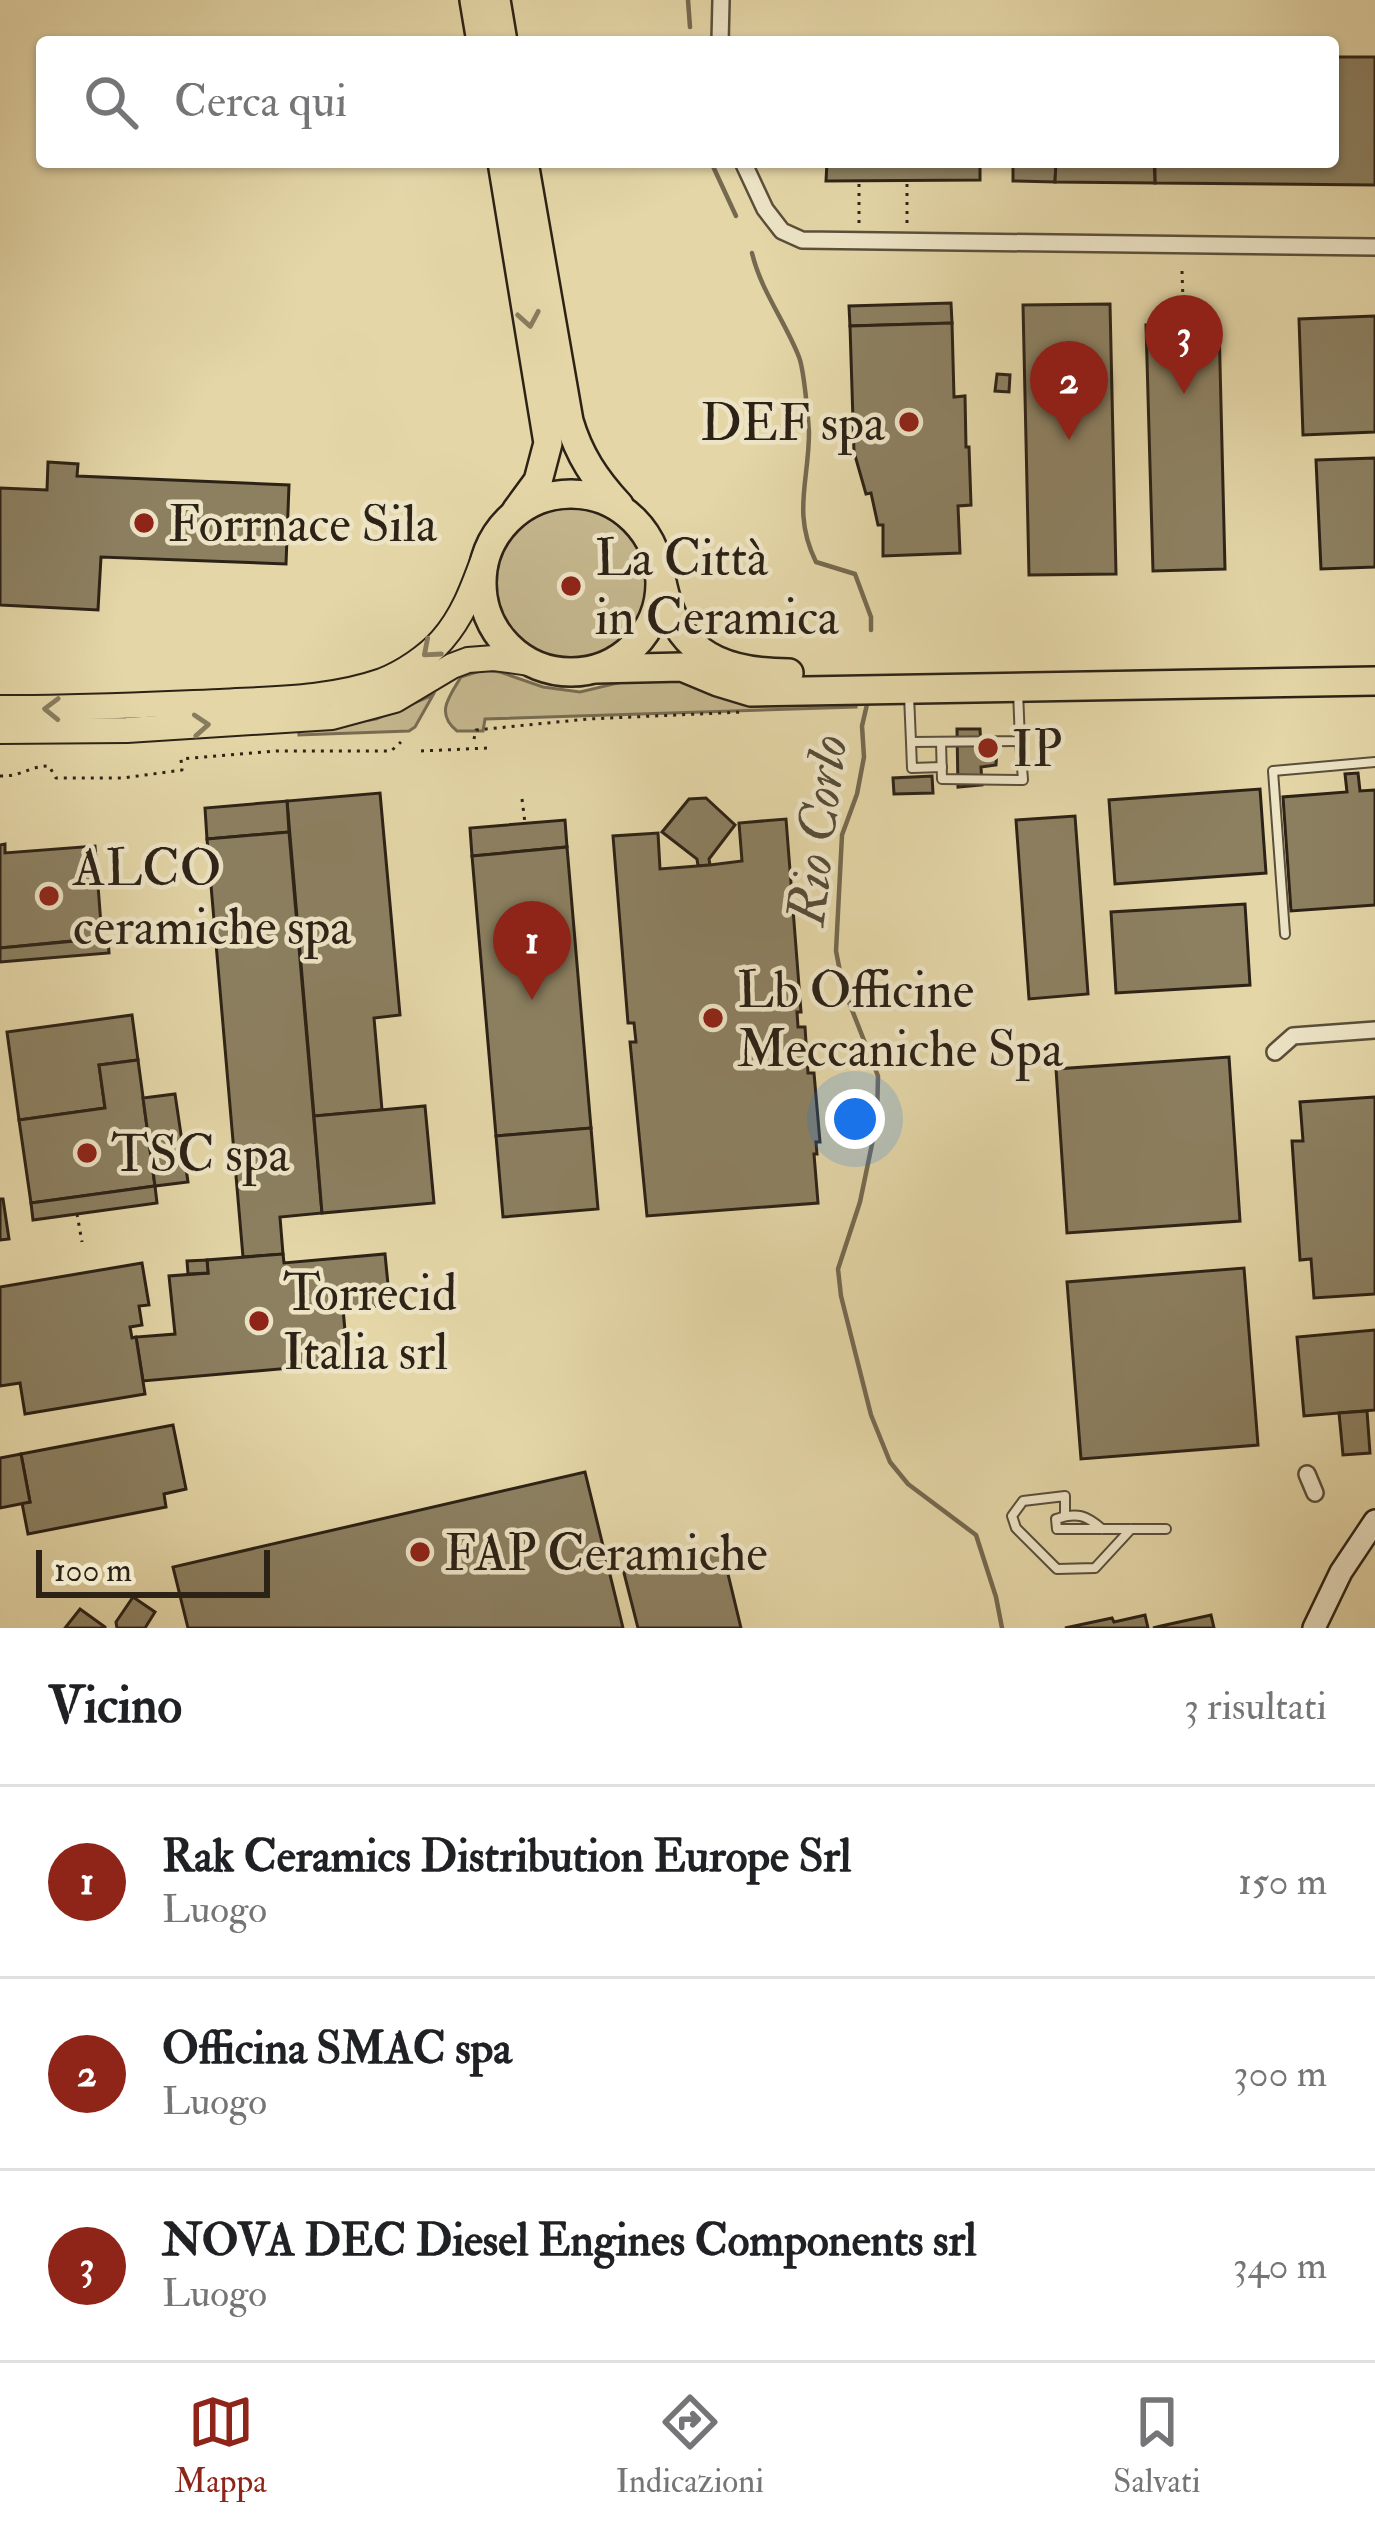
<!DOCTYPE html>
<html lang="it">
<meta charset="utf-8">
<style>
body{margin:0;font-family:"IM FELL Double Pica",serif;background:#f6f6f6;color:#202124}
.scale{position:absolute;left:36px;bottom:30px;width:234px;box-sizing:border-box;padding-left:12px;border:6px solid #2c2216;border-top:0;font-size:33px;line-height:42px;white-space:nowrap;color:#2c2216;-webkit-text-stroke:9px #ede4c6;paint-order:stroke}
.you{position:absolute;left:855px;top:1119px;width:42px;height:42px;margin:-30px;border:9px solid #fff;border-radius:50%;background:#1a73e8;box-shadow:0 0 0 18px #1a73e833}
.badge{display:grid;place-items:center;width:78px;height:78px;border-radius:50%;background:#8f2418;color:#fff;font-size:39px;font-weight:700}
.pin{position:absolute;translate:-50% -99px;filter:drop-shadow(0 3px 6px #0008)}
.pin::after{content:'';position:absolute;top:63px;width:42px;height:36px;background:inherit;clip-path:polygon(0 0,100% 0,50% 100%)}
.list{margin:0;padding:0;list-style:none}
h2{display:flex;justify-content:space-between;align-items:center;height:156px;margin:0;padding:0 48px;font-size:51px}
h2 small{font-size:39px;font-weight:400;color:#757577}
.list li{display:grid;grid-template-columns:78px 1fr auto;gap:36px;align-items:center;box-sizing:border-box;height:192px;padding:0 48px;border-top:3px solid #e0e0e0}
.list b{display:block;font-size:45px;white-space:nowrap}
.list p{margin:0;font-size:39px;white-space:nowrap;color:#757577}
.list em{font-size:39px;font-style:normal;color:#757577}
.icon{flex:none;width:66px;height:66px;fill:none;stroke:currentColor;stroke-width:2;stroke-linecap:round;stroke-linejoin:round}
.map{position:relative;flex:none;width:1375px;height:1628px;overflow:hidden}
.search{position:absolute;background:#fff;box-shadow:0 3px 9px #0004;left:36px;right:36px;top:36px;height:132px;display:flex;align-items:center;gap:30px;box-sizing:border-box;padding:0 42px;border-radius:12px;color:#757577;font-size:45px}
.sheet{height:732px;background:#fff}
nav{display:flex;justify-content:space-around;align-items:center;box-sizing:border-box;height:168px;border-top:3px solid #e0e0e0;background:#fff;font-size:33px;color:#757577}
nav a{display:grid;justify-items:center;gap:6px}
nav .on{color:#8f2418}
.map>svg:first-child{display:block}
</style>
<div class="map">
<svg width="1375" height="1628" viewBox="0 0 1375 1628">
<rect width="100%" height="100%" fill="#e4d6a7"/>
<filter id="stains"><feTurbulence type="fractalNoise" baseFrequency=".00167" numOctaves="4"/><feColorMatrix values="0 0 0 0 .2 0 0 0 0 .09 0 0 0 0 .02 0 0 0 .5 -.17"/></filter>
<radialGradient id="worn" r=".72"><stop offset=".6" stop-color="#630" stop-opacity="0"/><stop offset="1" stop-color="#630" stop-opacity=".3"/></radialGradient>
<g fill="#c5b78e" stroke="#786c52" stroke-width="3">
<circle cx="571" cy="584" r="79"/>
<path d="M483,670L500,672L543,687L580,692L647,676L856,696V707L485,719L483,731H457C435,713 449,697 461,677Z"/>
<path d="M433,695L415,727L409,731L299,735V731L376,719Z"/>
</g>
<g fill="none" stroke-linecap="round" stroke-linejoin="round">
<g stroke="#756950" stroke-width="4.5">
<path d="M688,0L690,27"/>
<path d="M711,162L736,216"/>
<path d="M752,253C761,291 785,321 799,357C804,370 808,416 809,432C809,482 792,513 816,562L855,574L871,617V630"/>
<path d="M868,700L862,726L864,757L857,794L842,835L836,951L843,987L878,1076L877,1120L860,1202L838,1269L841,1296L871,1415L890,1462L908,1484L976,1535L996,1597L1002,1628"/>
</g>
</g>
<g fill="#8c8061" stroke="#2c2216" stroke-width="3">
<path d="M1333,57H1375V185L1155,183V162H1333Z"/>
<path d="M827,162H980V180L826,181Z"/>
<path d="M1013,162H1056L1055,182L1013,181Z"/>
<path d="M1056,162H1154L1155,183L1055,182Z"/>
<path d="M951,303L952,323L850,326L849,306Z"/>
<path d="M1110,304L1116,574L1029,575L1023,305Z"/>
<path d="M1375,316V432L1303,435L1299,319Z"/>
<path d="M952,323L954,397L965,396L966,447H969L971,505L958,506L960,553L883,556V525H878L871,493L866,494L854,452L850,326Z"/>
<path d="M1219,323L1225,569L1153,571L1146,325Z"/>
<path d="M997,374L1010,375L1009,392L995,391Z"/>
<path d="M1375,458V567L1321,569L1316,460Z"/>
<path d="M48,462L78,464L77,476L289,485L286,564L101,557L98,610L0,605V488L47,490Z"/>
<path d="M957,729H980L981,748H997L996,765L981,767L982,785L958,787Z"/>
<path d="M1358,773L1360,791L1375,790V905L1291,911L1283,797L1347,792L1345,774Z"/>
<path d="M932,776L933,793L894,794L893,778Z"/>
<path d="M1260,789L1266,873L1115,884L1109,800Z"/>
<path d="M380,793L400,1015L374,1018L382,1110L314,1116L287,801Z"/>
<path d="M706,798L735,825L709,859L710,865L698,866L697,859L662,832L689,799Z"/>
<path d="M287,801L289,832L207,839L205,808Z"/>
<path d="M1075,816L1088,994L1029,999L1016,820Z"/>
<path d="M786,819L801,1012H797L798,1027H805L808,1073H814L820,1142H816L817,1154H814L818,1203L647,1216L630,1042H636L634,1023H628L613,836L658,833L660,869L710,865L742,861L739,823Z"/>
<path d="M565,820L567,847L472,856L470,828Z"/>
<path d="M289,832L322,1213L280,1217L283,1254L243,1257L207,839Z"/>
<path d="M5,844V853L95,846L102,938L0,948V845Z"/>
<path d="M567,847L591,1128L496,1136L472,856Z"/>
<path d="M1245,904L1250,985L1116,993L1111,912Z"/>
<path d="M108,938L109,953L0,962V948Z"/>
<path d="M132,1015L138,1060L99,1065L105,1108L19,1120L7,1032Z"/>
<path d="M1229,1057L1240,1221L1067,1233L1056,1069Z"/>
<path d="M138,1060L155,1186L31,1203L19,1120L105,1108L99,1065Z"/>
<path d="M175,1094L188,1182L155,1186L143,1098Z"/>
<path d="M1375,1097V1294L1314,1298L1311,1259L1300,1260L1292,1141H1303L1300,1102Z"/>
<path d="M425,1106L434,1203L322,1213L314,1116Z"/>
<path d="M591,1128L598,1209L503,1217L496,1136Z"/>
<path d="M155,1186L157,1203L33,1220L31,1203Z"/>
<path d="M0,1199H3L9,1239L0,1240Z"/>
<path d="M283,1254L284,1263L385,1254L390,1305L343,1309L348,1363L143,1381L136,1337L175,1334L169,1276L208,1273L207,1260Z"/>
<path d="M207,1260L208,1273L188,1274L187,1261Z"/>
<path d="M142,1263L149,1305L139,1306L142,1325L130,1327L132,1338L136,1337L145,1394L25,1414L20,1383L0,1386V1287Z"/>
<path d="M1244,1268L1258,1445L1081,1459L1067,1282Z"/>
<path d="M1375,1330V1410L1304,1416L1297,1337Z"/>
<path d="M1367,1411L1370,1453L1343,1455L1339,1413Z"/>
<path d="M173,1425L186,1489L164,1494L166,1507L28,1534L22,1503L30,1502L21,1454Z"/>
<path d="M21,1454L30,1502L0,1508V1458Z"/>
<path d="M585,1472L623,1628H188L173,1567Z"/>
<path d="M721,1545L741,1628H638L623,1569Z"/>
<path d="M133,1597L155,1612L145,1628H117L116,1622Z"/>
<path d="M80,1609L105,1627V1628H65Z"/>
<path d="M1145,1615L1148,1628H1065L1112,1618L1114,1622Z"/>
<path d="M1211,1615L1214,1628H1153L1161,1626Z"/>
</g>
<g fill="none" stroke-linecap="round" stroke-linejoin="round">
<defs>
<g id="lane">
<path d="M909,695L911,742L1020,741L1018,691"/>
<path d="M911,742L912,768L942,767"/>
<path d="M941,742L942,779L1023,780L1020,741"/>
<path d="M1285,934L1273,771L1375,762"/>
<path d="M1065,1515V1496L1023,1501L1012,1516L1016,1528L1057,1569L1095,1568L1131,1529"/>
<path d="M1102,1529C1086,1515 1077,1512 1056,1519L1057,1529C1093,1529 1130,1529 1166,1529"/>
</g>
<g id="street">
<path d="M720,42L721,0"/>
<path d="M743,162L765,209L782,231L802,240L1375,247"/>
<path d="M1275,1052L1293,1036L1375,1030"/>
<path d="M1307,1474L1315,1493"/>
</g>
<path id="secondary" d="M1314,1628L1341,1572L1375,1521"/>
<g id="primary">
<path d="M0,708C73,709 146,705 220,702C274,699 331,699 382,681C403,673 428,656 442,640C465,614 475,582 487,550"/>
<path d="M0,731L127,730L332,717L395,700L452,666L468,660L494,658L530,663"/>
</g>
<g id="highway">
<path d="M474,0L481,42"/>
<path d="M496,0L503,42"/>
<path d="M502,162L548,443L538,481L516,511"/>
<path d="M524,162L569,421C579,455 595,479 619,505"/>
<circle cx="571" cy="583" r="89"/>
<path d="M659,568C662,581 664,594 669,607C688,661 737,673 789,673"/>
<path d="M596,669L682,667L718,682L751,692L1375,681"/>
</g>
</defs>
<use href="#lane" stroke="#5a4f3a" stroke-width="12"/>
<use href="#street" stroke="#5a4f3a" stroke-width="20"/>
<use href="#secondary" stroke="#2c2216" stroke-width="26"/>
<use href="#primary" stroke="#2c2216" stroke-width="28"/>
<use href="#highway" stroke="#2c2216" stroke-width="32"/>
<g stroke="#2c2216" stroke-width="3" stroke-dasharray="3 6" stroke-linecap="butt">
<path d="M859,223V180"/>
<path d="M907,223V180"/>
<path d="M1182,271L1183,300L1195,313V323"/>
<path d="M474,739L476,730L588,719L743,712"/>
<path d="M421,751L488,748"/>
<path d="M0,776C20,777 30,766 49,766L56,778H123L182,770L181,759L277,751H391L401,742"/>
<path d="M522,799L525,823"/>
<path d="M77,1214L82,1242"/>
</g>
<use href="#lane" stroke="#ede4c6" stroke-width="8"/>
<use href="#street" stroke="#ede4c6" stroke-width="15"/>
<use href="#secondary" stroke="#ede4c6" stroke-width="21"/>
<use href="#primary" stroke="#e4d6a7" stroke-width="24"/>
<use href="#highway" stroke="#e4d6a7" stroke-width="27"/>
</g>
<defs><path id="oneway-chevron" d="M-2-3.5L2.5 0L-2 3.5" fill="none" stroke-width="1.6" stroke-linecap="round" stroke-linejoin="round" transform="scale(3)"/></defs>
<g stroke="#887c5e">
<use href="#oneway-chevron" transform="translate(529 319) rotate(80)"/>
<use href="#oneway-chevron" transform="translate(430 650) rotate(139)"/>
<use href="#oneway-chevron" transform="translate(52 709) rotate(-179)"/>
<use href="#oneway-chevron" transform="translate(201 725) rotate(-4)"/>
</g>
<g fill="#8f2418" stroke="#ede4c6" stroke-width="4.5">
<circle cx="909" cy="422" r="12"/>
<circle cx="144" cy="523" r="12"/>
<circle cx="571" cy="586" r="12"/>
<circle cx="988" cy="748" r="12"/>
<circle cx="49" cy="896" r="12"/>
<circle cx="713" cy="1018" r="12"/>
<circle cx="87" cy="1153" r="12"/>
<circle cx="259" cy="1321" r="12"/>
<circle cx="420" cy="1552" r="12"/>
</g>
<g text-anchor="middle" stroke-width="9" stroke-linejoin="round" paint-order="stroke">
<g font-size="51" fill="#2c2216" stroke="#ede4c6" text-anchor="start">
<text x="885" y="440" text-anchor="end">DEF spa</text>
<text x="168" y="541">Forrnace Sila</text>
<text x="595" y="575">La Città<tspan x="595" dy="59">in Ceramica</tspan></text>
<text x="1012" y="766">IP</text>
<text x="73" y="885">ALCO<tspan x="73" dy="59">ceramiche spa</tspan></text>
<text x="737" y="1007">Lb Officine<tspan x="737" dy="59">Meccaniche Spa</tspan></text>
<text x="111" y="1171">TSC spa</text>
<text x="283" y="1310">Torrecid<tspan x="283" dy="59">Italia srl</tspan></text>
<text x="444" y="1570">FAP Ceramiche</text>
</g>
<g font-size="54" font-style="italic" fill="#564c38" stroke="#ede4c6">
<text transform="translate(816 830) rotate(-83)" y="19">Rio Corlo</text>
</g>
</g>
<rect width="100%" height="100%" filter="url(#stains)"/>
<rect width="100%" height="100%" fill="url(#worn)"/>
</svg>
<div class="scale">100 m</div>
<div class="you"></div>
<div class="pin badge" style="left:532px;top:1000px">1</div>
<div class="pin badge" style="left:1069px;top:440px">2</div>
<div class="pin badge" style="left:1184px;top:394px">3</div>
<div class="search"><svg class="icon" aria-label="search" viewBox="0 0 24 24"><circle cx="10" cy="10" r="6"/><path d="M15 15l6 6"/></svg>Cerca qui</div>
</div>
<section class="sheet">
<h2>Vicino<small>3 risultati</small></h2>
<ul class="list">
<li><span class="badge">1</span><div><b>Rak Ceramics Distribution Europe Srl</b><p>Luogo</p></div><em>150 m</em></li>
<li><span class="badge">2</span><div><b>Officina SMAC spa</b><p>Luogo</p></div><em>300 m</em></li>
<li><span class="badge">3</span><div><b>NOVA DEC Diesel Engines Components srl</b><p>Luogo</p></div><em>340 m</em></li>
</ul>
</section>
<nav>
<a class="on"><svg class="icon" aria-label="map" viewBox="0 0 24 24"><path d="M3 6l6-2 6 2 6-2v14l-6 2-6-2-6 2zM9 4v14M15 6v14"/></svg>Mappa</a>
<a><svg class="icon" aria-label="directions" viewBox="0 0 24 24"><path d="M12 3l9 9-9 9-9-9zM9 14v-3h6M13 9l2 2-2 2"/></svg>Indicazioni</a>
<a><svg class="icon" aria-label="saved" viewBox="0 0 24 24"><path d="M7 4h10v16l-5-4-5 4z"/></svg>Salvati</a>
</nav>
